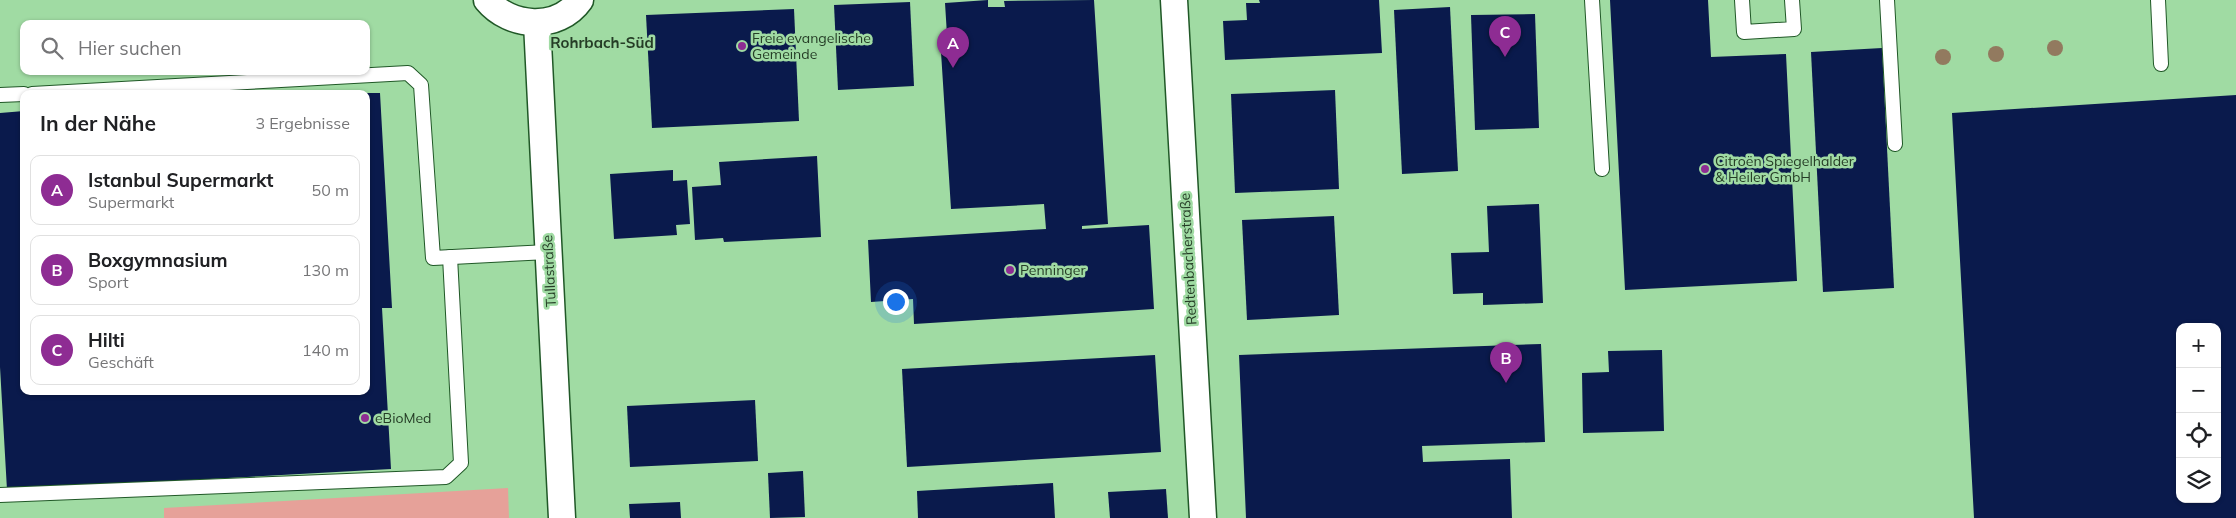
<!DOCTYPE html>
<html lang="de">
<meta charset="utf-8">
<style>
body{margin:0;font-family:Mulish,sans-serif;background:#f6f6f6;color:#202124}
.controls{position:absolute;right:15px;bottom:15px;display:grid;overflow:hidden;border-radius:10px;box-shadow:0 1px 4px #0004}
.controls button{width:45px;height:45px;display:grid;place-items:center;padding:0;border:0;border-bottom:1px solid #e0e0e0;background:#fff;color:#202124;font:25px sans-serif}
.you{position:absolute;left:895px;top:301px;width:18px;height:18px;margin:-12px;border:4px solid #fff;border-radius:50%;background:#1a73e8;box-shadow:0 0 0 8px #1a73e833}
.badge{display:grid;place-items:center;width:32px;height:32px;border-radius:50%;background:#8e2c93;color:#fff;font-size:16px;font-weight:700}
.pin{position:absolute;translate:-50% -41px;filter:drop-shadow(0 1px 2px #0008)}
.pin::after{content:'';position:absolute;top:26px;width:18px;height:15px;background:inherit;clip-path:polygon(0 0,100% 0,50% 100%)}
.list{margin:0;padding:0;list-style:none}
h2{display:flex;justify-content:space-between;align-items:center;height:65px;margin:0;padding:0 20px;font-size:21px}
h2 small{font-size:16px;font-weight:400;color:#757577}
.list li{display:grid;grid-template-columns:32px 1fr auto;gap:15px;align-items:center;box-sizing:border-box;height:70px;margin:0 10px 10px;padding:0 10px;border:1px solid #e0e0e0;border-radius:10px}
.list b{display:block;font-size:19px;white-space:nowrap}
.list p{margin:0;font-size:16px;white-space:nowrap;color:#757577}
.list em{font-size:16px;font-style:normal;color:#757577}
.icon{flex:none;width:28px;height:28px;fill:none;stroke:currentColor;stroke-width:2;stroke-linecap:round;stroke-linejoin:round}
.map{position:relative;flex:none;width:2236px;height:518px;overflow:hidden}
.search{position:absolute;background:#fff;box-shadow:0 1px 4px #0004;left:20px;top:20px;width:350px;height:55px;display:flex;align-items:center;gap:12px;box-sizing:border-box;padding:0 18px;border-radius:10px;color:#757577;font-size:19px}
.panel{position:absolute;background:#fff;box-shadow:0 1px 4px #0004;left:20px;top:90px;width:350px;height:305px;border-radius:10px}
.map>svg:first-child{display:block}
</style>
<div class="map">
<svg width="2236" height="518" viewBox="0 0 2236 518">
<rect width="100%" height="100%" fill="#a0dba3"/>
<path fill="#e6a199" d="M508,488L509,518H164V508Z"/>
<g fill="#0a1a4c" fill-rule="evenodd">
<path d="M988,0V7H1005L1004,1L1094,0L1108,224L1082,226V229L1149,225L1154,309L914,324L913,299L871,302L868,240L1046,229L1044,204L951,209L941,52L948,51L945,3Z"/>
<path d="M1259,0H1379L1382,53L1225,60L1223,21L1247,20L1246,3H1260Z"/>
<path d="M1610,0H1708L1711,57L1786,54L1797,281L1625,290Z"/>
<path d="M910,2L914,86L838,90L834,5Z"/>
<path d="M1450,7L1458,171L1402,174L1394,10Z"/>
<path d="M794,9L799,121L652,128L646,15Z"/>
<path d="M1535,14L1539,128L1475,130L1471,15Z"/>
<path d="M1882,48L1894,288L1823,292L1811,52Z"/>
<path d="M1335,90L1339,189L1235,193L1231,94Z"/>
<path d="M366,93H380L392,308H382L391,469L7,490L0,367V113L24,111V391H366Z"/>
<path d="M2236,95V518H1974L1952,113ZM2180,327H2217V499H2180Z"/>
<path d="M817,156L821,237L724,242L723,238L695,240L692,187L721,185L719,162Z"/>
<path d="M673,170V181L687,180L690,224L676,225L677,235L614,239L610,174Z"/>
<path d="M1539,204L1543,303L1483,305V293L1453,294L1451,253L1489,252L1487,206Z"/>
<path d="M1334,216L1339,315L1247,320L1242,220Z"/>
<path d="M1541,344L1545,442L1422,446L1423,462L1510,459L1512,518H1246L1239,355Z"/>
<path d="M1662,350L1664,431L1583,433L1582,373L1609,372L1608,351Z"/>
<path d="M1155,355L1161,452L907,467L902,369Z"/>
<path d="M755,400L758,461L630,467L627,406Z"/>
<path d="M803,471L805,517L770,518L768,473Z"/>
<path d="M1053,483L1055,518H918L917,491Z"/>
<path d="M1166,489L1168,518H1110L1108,492Z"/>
<path d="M680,502L681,518H630L629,504Z"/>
</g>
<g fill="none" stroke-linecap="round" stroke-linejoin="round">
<defs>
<g id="service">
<path d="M1592,0L1602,169"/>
<path d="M1742,0L1744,32L1794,29L1792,0"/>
<path d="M1887,0L1895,144"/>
<path d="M2158,0L2161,64"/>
<path d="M32,94L408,73L421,85L433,258L548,252"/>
<path d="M0,95L24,94"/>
<path d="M0,495L446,477L461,463L450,257"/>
</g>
<g id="minor">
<path d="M487,0C510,28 558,31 580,0"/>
<path d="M1174,0L1203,518"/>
<path d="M537,23L562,518"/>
</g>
</defs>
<use href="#service" stroke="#205827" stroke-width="16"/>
<use href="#minor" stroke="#205827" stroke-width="29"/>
<use href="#service" stroke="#fff" stroke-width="14"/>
<use href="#minor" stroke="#fff" stroke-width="26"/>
</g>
<g fill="#927a5f">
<circle cx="2055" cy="48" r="8"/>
<circle cx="1996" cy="54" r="8"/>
<circle cx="1943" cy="57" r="8"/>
</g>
<g fill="#8e2c93" stroke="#a0dba3" stroke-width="2">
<circle cx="742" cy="46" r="5"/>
<circle cx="1705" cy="169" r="5"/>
<circle cx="1010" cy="270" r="5"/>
<circle cx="365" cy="418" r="5"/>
</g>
<g text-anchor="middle" stroke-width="5" stroke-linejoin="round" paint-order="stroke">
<g font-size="14" fill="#253d26" stroke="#a0dba3" text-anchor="start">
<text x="752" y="43">Freie evangelische<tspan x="752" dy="16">Gemeinde</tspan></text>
<text x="1715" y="166">Citroën Spiegelhalder<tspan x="1715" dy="16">&amp; Heiler GmbH</tspan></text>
<text x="1020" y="275">Penninger</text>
<text x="375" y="423">eBioMed</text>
</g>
<g font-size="14" fill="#253d26" stroke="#a0dba3">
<text transform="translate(1188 259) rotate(-93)" y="5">Redtenbacherstraße</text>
<text transform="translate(549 271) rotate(-93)" y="5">Tullastraße</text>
</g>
<g font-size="15" font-weight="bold" fill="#253d26" stroke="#a0dba3">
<text x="602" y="48">Rohrbach-Süd</text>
</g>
</g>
</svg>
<div class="controls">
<button>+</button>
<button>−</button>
<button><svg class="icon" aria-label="locate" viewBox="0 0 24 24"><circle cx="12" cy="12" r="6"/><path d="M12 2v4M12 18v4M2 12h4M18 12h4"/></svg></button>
<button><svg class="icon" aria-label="layers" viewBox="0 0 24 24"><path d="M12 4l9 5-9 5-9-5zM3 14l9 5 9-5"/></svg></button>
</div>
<div class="you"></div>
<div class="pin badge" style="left:953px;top:68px">A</div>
<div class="pin badge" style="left:1506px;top:383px">B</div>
<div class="pin badge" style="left:1505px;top:57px">C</div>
<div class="search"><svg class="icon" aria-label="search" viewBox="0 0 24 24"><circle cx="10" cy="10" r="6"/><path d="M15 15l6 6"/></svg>Hier suchen</div>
<section class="panel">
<h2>In der Nähe<small>3 Ergebnisse</small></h2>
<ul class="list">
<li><span class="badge">A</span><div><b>Istanbul Supermarkt</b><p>Supermarkt</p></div><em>50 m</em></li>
<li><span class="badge">B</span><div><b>Boxgymnasium</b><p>Sport</p></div><em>130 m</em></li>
<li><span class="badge">C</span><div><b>Hilti</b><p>Geschäft</p></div><em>140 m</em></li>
</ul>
</section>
</div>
